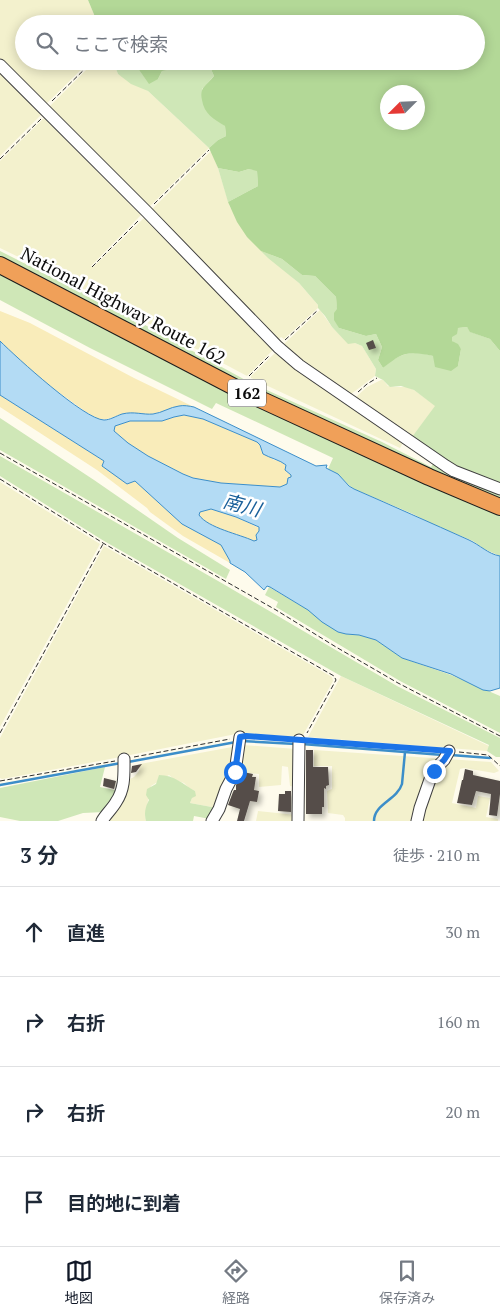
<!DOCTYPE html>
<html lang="ja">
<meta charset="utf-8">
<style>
body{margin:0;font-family:"PT Serif","Noto Sans JP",serif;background:#f6f6f7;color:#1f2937}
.compass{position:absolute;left:380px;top:85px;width:45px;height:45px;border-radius:50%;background:#fff;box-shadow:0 2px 12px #0003;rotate:246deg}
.stop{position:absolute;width:15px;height:15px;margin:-11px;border:4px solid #1a73e8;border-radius:50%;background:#fff}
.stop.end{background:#1a73e8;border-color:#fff;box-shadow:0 1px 5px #0008}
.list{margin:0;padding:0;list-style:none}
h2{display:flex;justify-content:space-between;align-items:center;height:65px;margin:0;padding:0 20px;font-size:21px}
h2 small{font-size:16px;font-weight:400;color:#747a83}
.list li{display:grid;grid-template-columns:32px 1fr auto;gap:15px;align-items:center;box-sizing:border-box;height:90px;padding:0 20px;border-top:1px solid #e0e1e3}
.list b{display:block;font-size:19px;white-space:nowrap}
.list em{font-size:16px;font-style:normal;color:#747a83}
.icon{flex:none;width:28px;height:28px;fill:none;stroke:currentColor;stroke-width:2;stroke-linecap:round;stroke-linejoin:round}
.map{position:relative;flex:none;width:500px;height:821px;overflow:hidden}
.search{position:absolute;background:#fff;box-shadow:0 2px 12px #0003;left:15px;right:15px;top:15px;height:55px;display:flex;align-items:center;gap:12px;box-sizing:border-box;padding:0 18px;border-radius:28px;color:#747a83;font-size:19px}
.sheet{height:425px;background:#fff}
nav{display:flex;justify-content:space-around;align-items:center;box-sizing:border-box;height:70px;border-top:1px solid #e0e1e3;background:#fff;font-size:14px;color:#747a83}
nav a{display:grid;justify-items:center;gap:2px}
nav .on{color:#111827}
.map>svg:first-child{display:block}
</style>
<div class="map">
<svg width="500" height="821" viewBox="0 0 500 821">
<defs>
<filter id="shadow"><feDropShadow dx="3.5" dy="3.5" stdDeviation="2.5" flood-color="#0004"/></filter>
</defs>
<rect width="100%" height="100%" fill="#fefbec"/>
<g fill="#f3f1cd">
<path d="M0,0H88L98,24H24V61H90L46,104L0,58Z"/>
<path d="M95,61H113L118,74L148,91L209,148L149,207L49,107Z"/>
<path d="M0,73L41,115L0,156Z"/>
<path d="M44,118L141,215L91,266L93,267L144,218L273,350L247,376L78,286L0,248V161Z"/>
<path d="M211,151L218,168L230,207L285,271L299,283L318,305V308L284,339L281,337L278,340L151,210Z"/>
<path d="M320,310L332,327L348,343H355L362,346L376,369L375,376L351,394L302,360L285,346L284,344Z"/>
<path d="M275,353L295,369L403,443L400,448L251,378V376Z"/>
<path d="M381,380H383L388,386L395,387H407L414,390L436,406L412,437L356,397L367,387Z"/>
<path d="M0,482L100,544L0,727Z"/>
<path d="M104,546L332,677L333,681L302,737L241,733L105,760L2,779L0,778V738Z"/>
<path d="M341,676L489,746L487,751L308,737Z"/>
<path d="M243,745L296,749V787L290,786L288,767L282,766L281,785L259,787V774L232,771L217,808L190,803L195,791L189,788L184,783L175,780L169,775L151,786L145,816L146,821H105L128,780L134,777L139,771L140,764Z"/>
<path d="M314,750L491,762L499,771L494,773L464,768L460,769L452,803L476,808L478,796L490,798L486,817L498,819V821H345V818L343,815L328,813L327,791L332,789V766H314Z"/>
<path d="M258,811L296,815V821H256Z"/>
</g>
<g fill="#cfe7b7">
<path d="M113,61H133L158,79L162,71L169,70L171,61H209L210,67L214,76L202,89L225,126L226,136L218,140L209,148L148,91L131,84L118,74Z"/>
<path d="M218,168L239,172L249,169L257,170L258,186L228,202Z"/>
<path d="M0,251L125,314L249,382L382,442L431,467L433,464L444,471L500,493V502L303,415L0,260Z"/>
<path d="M261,251L282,259L302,275L315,276L336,297L339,328L366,336L376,334L382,347L378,360L383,368C387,364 391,360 396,358C416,346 440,358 458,366L461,349L452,341L451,337L458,328L467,327L471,332L490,339L500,351V486L452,465L412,437L435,406L414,390L401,386L390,387L383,380L375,376L376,369L362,346L355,343L348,344L332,327L325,316L318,308V305L299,283L268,258Z"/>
<path d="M0,269L500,513V556L484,549L473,541L432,524L413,514L354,489C345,483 339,473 328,469L333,458L216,403L212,409L90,348L0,300Z"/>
<path d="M0,418L94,480L178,538L230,570L226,579L0,450Z"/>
<path d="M0,456L225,585L397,686L500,738V757H496L487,751L489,745L341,676L104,541L0,476Z"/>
<path d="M269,587L308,610L346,634L359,635L376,640L402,658L451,675L500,696V733L400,681L276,607L278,602L265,595Z"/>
<path d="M105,767L100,787L119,791L104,812L83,813L58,821H20L0,817V788Z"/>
<path d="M159,775C175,775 182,784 195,791L196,796L192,798L190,803L217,808L210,819L194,816L193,821H146C144,814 145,807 149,800L146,795L147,789L156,784Z"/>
</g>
<g fill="#b3d897" fill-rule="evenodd">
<path d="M88,0H500V351L490,339L470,332L467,327L458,328L457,334L452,337V341L458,344L461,349L458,366L451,371L435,367L433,356C408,351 403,352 383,368L378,360L382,347L376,334L366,336L339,328L334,320V313L337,309L336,297L315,276L302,275L282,259L261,251L247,237L237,222L228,202L258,186L257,171L249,169L239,172L218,168L209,148L218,140L226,136L225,126C214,119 204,114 202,100C201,96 201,92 203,88C206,84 211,80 214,76L210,67L209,61H476V24H98ZM388,92H418V122H388Z"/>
<path d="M133,61H171L169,70L162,71L158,79L149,84Z"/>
</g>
<g fill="#f9ecba">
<path d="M0,311L30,323L134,378L194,407L187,406L174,407L166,411L151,414H123L107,419H98L86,412L46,383L24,365L0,341Z"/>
<path d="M0,395L135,481L182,524L221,545L230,561V563L183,536L150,512L147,508L97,470L0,407Z"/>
<path d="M184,415L203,419L257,442L261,445V451L274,460L280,461L286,466V472L291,475V477L287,481V485L280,487L221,483L193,478L183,474L148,456L128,443L114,431L115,426L130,421H162L174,417Z"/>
<path d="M211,509L236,517L259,528V531L256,535L257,540L254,541C239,534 207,528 199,515L200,512Z"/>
</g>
<path fill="#b3dbf4" stroke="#3c8ec9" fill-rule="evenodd" d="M0,341C16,357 85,420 104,420C110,420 116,416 122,414C134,411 143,415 153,414C162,413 170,407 179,406C184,405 189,406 194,407L316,466L327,465L326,468L338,474L349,486L354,489C393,506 431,523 469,540C480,545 488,554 500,556V688L490,691L483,690L451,674L402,658L376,640L359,635L346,634L338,632L322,622L308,610L270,587L267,586L264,590L245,572L230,563V561L221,545L182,524L135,481L127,484L102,466L104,461L0,395ZM184,415L203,419L257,442L260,445L263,454C270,458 280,460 286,465L285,470L291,475V477L288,478L287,484L280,487L221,483L193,478L183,474L148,456L128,443L114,431L115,426L130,421H162L174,417ZM211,509L236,517L259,527V531L256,535L257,540L254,541C239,534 208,528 199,515L200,512Z"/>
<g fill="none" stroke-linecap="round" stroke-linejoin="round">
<g stroke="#3c8ec9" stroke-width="2.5">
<path d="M242,741L296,744"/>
<path d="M302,744L443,755"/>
<path d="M451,755L490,758"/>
<path d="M128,762L236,742"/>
<path d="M0,785L121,763"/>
<path d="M374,821C374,804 397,800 402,784L405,752"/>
</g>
</g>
<g fill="#554e49" filter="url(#shadow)">
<path d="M373,340L376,348L369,350L366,343Z"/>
<path d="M306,750H313V767H328L329,785L326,786V789L324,788V807H322V814H306Z"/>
<path d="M142,764L136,772L131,773L132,766Z"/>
<path d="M465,769L473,771V775L500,781V794L497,816L489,815L491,794L476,791L472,805L457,803L462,780H463Z"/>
<path d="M243,772L253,774L252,777H256L254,790L259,791L257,802L250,801L244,821H237L240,809L228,805L233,792L234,790H236V785Z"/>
<path d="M104,778L116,781L114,789L103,786Z"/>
<path d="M285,791H291V812L278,811L279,794H285Z"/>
</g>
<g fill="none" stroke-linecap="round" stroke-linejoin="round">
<defs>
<g id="minor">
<path d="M0,65L147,212L278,347L299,365L446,466L454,471L500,489"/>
<path d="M102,821C106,814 112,809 116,802C125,789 124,774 124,759"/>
<path d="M212,821L219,809L226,789L235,772L240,737"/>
<path d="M298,821L299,740"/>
<path d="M417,821L420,808L433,771L444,760L449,751"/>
</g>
<path id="highway" d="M0,265L238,389L429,477L500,507"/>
</defs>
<use href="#minor" stroke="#3f3f3f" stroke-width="13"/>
<use href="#highway" stroke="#1d1d1d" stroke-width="18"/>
<g stroke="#2e2e2e" stroke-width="1" stroke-dasharray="5 2.5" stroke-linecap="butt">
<path d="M52,101L93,61"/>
<path d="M0,159L41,119"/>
<path d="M154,204L209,150"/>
<path d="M92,267L139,220"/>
<path d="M285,340L318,310"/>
<path d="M249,376L270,355"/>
<path d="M358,392L367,384L377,378"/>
<path d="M0,453L276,610L336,647L398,683L500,736"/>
<path d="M0,479L103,543L334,676L336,680L307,733"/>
<path d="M0,733L103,544"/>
<path d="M249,737L288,739"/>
<path d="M309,740L437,750"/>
<path d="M459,752L488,755L500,766"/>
<path d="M134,757L230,739"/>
<path d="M0,781L115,761"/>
</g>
<use href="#minor" stroke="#fff" stroke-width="11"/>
<use href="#highway" stroke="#f0a059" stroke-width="16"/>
</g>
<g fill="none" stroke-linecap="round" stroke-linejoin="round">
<path stroke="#1a73e8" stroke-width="6" d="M235,772L240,737L246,736L450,751L444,760L434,771"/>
</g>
<g text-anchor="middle" stroke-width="5" stroke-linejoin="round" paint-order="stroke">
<rect fill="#fff" stroke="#555" stroke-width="1" x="228" y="379.5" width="38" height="27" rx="4"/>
<g font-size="16" font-weight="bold" fill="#0c0c0c">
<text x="247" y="399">162</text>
</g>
<g font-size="18" fill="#0c0c0c" stroke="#fff">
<text transform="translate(123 306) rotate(28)" y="6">National Highway Route 162</text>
</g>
<g font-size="19" font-style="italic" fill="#1a609a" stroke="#fff">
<text transform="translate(242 505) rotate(15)" y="7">南川</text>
</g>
</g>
</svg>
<svg class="compass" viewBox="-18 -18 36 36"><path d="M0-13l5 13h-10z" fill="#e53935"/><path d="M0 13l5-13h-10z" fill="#747a83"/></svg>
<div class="stop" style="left:235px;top:772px"></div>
<div class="stop end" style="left:434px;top:771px"></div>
<div class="search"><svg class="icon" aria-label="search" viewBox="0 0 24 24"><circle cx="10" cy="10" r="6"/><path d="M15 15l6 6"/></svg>ここで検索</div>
</div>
<section class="sheet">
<h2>3 分<small>徒歩 · 210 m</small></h2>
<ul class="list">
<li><svg class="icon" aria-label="ahead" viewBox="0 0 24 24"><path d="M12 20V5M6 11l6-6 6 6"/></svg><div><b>直進</b></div><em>30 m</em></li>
<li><svg class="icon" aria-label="right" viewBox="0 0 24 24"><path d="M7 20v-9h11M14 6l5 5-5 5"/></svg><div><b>右折</b></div><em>160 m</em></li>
<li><svg class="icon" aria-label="right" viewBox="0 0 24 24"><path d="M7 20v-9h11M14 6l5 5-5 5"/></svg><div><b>右折</b></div><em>20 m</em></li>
<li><svg class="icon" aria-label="arrive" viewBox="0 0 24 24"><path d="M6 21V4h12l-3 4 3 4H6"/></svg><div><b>目的地に到着</b></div></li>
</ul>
</section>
<nav>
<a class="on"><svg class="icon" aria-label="map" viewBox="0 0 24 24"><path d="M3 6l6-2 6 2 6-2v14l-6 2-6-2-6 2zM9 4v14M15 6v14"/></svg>地図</a>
<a><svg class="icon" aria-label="directions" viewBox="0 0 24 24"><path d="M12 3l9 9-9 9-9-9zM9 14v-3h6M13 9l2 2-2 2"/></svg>経路</a>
<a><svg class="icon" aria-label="saved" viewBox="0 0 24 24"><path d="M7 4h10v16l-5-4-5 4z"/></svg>保存済み</a>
</nav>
